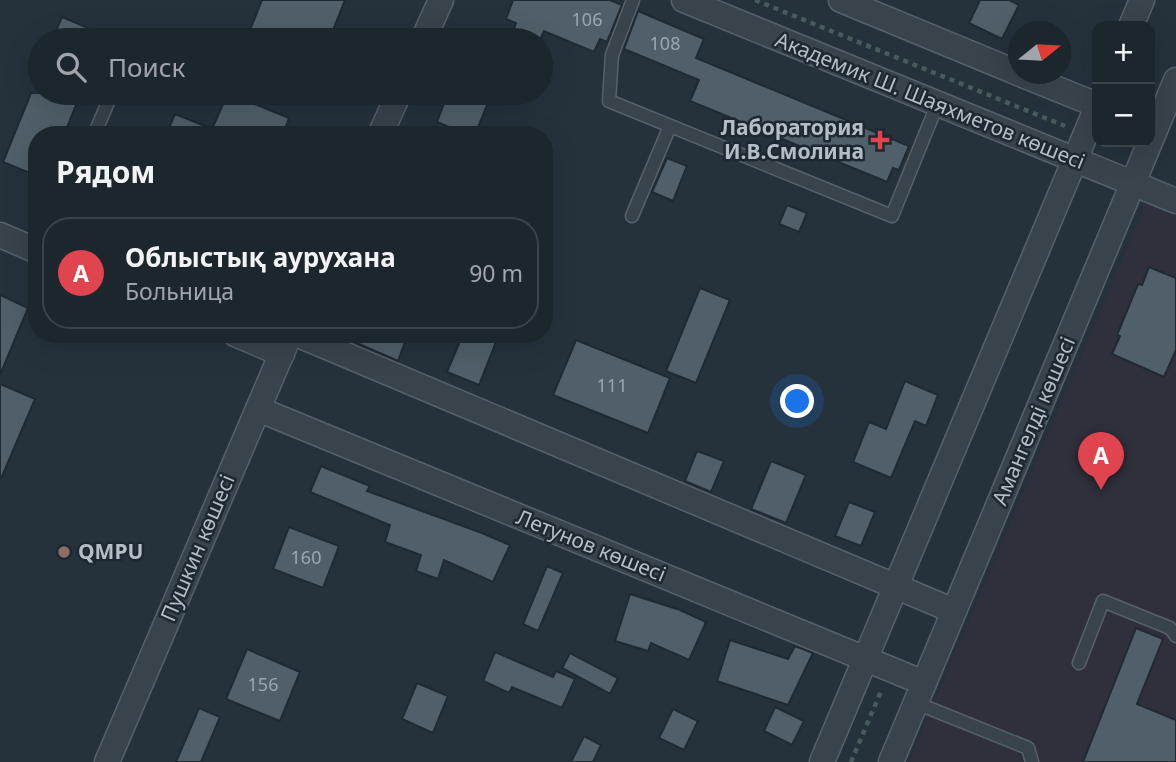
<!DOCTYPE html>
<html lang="ru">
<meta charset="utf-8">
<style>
body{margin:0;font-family:"Noto Sans",sans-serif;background:#252e35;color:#f1f3f6}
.controls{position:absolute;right:21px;top:21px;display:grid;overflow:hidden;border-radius:14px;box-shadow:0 7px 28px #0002}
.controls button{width:63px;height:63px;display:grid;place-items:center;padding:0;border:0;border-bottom:2px solid #3a4349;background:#1c262d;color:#f1f3f6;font:35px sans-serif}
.compass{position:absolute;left:1008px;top:21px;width:63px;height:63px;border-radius:50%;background:#1c262d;box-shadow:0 7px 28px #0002;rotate:72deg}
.you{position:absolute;left:798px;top:402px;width:24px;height:24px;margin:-18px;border:5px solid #fff;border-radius:50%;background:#1a73e8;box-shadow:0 0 0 10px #1a73e833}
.badge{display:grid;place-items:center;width:46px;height:46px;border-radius:50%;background:#8fc3f1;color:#fff;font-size:23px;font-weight:700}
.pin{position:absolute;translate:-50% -58px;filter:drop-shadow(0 2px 4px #0008)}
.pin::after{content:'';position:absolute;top:37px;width:24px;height:21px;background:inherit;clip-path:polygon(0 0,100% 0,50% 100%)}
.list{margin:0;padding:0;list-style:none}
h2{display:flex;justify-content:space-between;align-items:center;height:91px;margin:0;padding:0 28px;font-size:30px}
h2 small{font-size:23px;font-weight:400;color:#a0a5aa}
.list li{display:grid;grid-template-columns:46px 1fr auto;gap:21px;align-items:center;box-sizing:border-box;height:112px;margin:0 14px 14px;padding:0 14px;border:2px solid #3a4349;border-radius:28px}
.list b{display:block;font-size:26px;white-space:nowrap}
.list p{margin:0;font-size:23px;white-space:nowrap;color:#a0a5aa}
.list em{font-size:23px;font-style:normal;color:#a0a5aa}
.icon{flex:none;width:38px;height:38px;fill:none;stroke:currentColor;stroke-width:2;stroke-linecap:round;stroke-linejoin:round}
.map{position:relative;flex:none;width:1176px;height:762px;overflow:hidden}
.search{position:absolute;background:#1c262d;box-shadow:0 7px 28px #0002;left:28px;top:28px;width:525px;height:77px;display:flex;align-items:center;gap:18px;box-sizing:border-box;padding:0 24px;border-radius:38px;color:#a0a5aa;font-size:26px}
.panel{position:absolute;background:#1c262d;box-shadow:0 7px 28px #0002;left:28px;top:126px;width:525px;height:217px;border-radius:28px}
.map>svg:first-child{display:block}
</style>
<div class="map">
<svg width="1176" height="762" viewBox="0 0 1176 762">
<rect width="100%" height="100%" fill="#25323c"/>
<path fill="#30303d" d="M1146,204L1176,217V762H909Z"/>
<g fill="#505f69" stroke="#202a33" stroke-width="2">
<path d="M262,0H345L329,40H246Z"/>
<path d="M513,0H610L622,5L607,42L600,39L594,52L544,31L540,40L513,31L516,23L506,19Z"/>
<path d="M980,0H1009L1019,5L1002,39L969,23Z"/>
<path d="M638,11L704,39L696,58L909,146L899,170L893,168L887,182L690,101L699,80L624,49Z"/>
<path d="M62,17L117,40H52Z"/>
<path d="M31,93H81L64,135H37V176L3,162Z"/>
<path d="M228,93L289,118L283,135H166L175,114L212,129Z"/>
<path d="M448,93H492L475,135H468L437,122Z"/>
<path d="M667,158L687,166L673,201L652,192Z"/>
<path d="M787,205L807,213L799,232L779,224Z"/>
<path d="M1149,267L1176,278V350L1164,377L1112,354L1120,336L1117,335L1138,284L1142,285Z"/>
<path d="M700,288L730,300L696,383L666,371Z"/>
<path d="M0,295L28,308L0,375Z"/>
<path d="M354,334H408L398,361L352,341Z"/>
<path d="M463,334H499L479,385L447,372Z"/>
<path d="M576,340L670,378L648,433L553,395Z"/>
<path d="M905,381L938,395L926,426L915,421L891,478L853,462L869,422L886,429Z"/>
<path d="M0,384L35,399L0,481Z"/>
<path d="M697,451L724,461L711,492L685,481Z"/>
<path d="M771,461L806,475L786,523L751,509Z"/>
<path d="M321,466L370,486L367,491L482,533L510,545L493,582L444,560L438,579L416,571L421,555L385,542L390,525L310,492Z"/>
<path d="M849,502L875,512L861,546L835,536Z"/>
<path d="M289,527L339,546L323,588L273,569Z"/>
<path d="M547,566L563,573L538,631L523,624Z"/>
<path d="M630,594L680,610L706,622L689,660L651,643L648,651L615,641Z"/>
<path d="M1136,628L1163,639L1137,704L1176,720V762H1083Z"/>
<path d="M730,640L788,659L795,646L813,653L788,705L717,681Z"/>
<path d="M247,649L300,672L280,721L226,699Z"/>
<path d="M495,652L553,677L556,671L575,679L562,708L512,687L509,693L483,681Z"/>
<path d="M570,653L618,678L610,694L562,668Z"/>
<path d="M417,683L448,696L433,733L402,719Z"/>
<path d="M775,707L804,721L792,745L764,731Z"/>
<path d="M199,708L220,717L201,762H176Z"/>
<path d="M673,709L698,721L684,750L659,738Z"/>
<path d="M584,736L601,745L593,762H571Z"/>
</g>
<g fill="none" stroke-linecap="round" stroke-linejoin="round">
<defs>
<g id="service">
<path d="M633,0L612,55L609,101L892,216L937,105"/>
<path d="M94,135L112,93"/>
<path d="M632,216L670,126"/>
<path d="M1079,663L1103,601L1170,628L1176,636"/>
<path d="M916,703L1028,748L1032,762"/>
</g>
<g id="minor">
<path d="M684,0L1176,201"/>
<path d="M841,0L1018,73"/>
<path d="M1131,26L1142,0"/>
<path d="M423,40L441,0"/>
<path d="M1020,74L1097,105"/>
<path d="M380,135L399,93"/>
<path d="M0,235L37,251"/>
<path d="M235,334L282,354"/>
<path d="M296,334L954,611"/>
<path d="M258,409L924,683"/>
<path d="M107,762L290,334"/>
<path d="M822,762L1097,107"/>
<path d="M891,762L1176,80"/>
</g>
</defs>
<use href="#service" stroke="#57616a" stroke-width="15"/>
<use href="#minor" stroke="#57616a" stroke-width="27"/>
<g stroke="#475b5b" stroke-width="4.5" stroke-dasharray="5 5" stroke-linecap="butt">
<path d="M755,0L1065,126"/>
<path d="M851,762L882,689"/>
</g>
<use href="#service" stroke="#39434c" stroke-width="12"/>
<use href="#minor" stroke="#39434c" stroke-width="24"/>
</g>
<path fill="#e0444e" stroke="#1e2831" stroke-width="2.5" d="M876.5 129.5h7v7h7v7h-7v7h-7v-7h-7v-7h7z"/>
<circle fill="#8d6e63" stroke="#1e2831" stroke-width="2.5" cx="64" cy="552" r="7"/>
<g text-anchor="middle" stroke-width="5" stroke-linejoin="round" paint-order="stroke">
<g font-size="18" fill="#9ba6b0">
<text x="587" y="26">106</text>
<text x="665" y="50">108</text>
<text x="612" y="392">111</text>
<text x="306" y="564">160</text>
<text x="263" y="691">156</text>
</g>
<g font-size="21" fill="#b4bec7" stroke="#1e2831">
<text transform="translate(930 101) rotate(22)" y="7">Академик Ш. Шаяхметов көшесі</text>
<text transform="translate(1034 421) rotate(-67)" y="7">Амангелді көшесі</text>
<text transform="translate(591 546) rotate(22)" y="7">Летунов көшесі</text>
<text transform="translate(198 548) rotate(-67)" y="7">Пушкин көшесі</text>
</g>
<g font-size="21" font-weight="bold" fill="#b4bec7" stroke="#1e2831" text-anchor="end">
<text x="864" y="135">Лаборатория<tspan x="864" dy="24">И.В.Смолина</tspan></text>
<text x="78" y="559" text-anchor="start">QMPU</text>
</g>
</g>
</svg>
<div class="controls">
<button>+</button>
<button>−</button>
</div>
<svg class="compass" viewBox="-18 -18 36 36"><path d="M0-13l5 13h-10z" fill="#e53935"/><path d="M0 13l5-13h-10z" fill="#a0a5aa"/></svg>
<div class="you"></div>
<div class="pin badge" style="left:1101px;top:490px;background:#e0444e">A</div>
<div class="search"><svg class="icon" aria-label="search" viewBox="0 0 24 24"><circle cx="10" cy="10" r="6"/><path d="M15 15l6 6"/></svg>Поиск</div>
<section class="panel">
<h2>Рядом<small></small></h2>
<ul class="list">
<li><span class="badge" style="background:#e0444e">A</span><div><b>Облыстық аурухана</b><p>Больница</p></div><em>90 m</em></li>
</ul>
</section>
</div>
